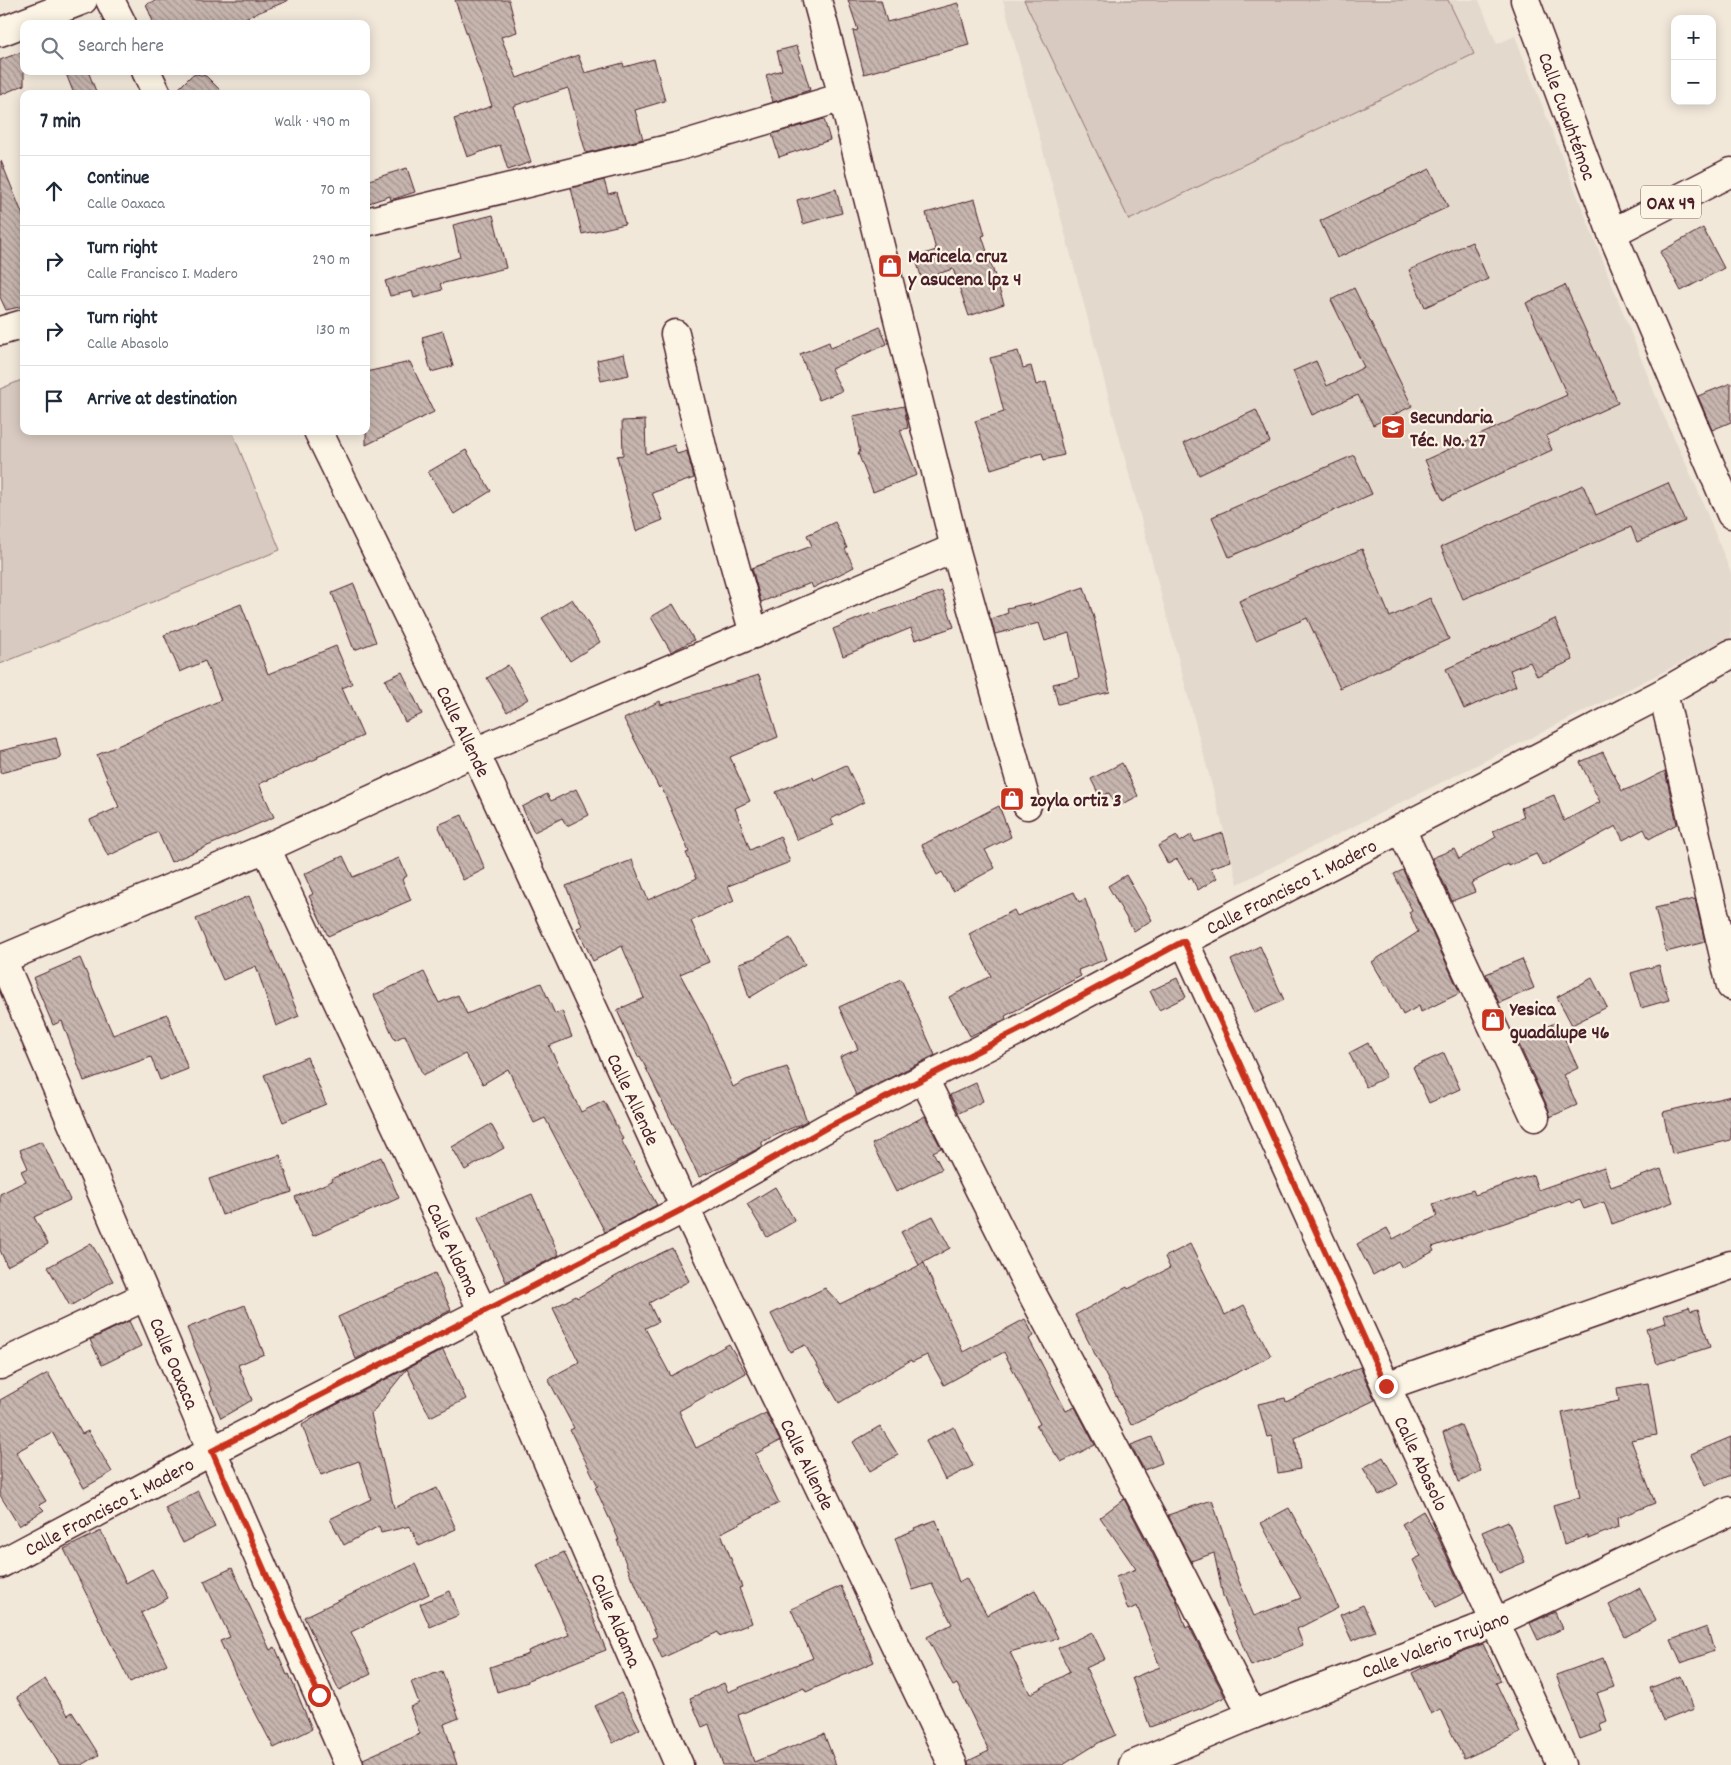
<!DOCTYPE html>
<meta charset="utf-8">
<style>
body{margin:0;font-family:Dekko,sans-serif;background:#f6f6f7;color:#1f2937}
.controls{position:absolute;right:15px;top:15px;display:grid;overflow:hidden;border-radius:10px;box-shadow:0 2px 12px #0003}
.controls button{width:45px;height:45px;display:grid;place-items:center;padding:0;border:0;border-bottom:1px solid #e0e1e3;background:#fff;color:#1f2937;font:25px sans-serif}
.stop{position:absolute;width:15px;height:15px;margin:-11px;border:4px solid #c8321e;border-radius:50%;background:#fff}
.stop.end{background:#c8321e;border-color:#fff;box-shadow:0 1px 5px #0008}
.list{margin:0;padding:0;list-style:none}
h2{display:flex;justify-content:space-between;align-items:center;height:65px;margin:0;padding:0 20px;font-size:21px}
h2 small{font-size:16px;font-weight:400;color:#747a83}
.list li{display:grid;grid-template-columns:32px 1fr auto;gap:15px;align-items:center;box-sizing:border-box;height:70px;padding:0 20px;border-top:1px solid #e0e1e3}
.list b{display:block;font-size:19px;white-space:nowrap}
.list p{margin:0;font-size:16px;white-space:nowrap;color:#747a83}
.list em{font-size:16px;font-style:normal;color:#747a83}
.icon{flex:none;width:28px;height:28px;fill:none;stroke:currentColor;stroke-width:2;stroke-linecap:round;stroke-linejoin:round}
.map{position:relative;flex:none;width:1731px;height:1765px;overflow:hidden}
.search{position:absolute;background:#fff;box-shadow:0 2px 12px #0003;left:20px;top:20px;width:350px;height:55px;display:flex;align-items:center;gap:12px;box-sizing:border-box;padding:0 18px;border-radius:10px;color:#747a83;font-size:19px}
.panel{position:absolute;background:#fff;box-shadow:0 2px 12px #0003;left:20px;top:90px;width:350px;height:345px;border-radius:10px}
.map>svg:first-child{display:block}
</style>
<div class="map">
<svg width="1731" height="1765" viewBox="0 0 1731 1765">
<defs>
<pattern id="building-back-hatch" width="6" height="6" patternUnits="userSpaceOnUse" patternTransform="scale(1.25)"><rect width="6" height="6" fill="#c7b6af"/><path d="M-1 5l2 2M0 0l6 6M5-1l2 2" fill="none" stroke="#a4938f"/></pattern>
</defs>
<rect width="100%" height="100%" fill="#f1e8da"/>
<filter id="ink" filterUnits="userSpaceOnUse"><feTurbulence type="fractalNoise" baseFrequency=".02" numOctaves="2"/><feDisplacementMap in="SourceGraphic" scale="10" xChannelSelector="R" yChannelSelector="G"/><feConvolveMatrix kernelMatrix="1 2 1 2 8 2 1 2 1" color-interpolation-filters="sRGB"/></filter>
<g filter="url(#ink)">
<path fill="#e4d9cd" d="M1003,0H1479L1497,44L1515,36L1660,407L1696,486L1731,573V638L1238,884Z"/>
<g fill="#d8cac0" stroke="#917476">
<path d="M1024,0H1448L1474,54L1129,220Z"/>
<path d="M24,379V431H232L280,550L0,664V389Z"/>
</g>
<g fill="url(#building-back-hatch)" stroke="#4a1f2b">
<path d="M157,0H287V1L230,24H154L146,4Z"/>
<path d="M455,0H509L517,32L501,37L517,78L578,55L585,73L623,63L624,67L654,59L665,101L635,110L643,139L586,153L568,88L513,106L531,162L508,170L500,145L467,157L454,119L492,106Z"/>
<path d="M848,0H881L887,22L958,3L969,45L864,74L853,31L858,30Z"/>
<path d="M797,46L810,90L773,102L766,75L782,70L777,51Z"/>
<path d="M24,51V85L0,95V60Z"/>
<path d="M65,71H88L97,94H74Z"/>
<path d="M196,74L206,76L224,94H173L191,76Z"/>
<path d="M824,119L830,140L779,157L772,134Z"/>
<path d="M1,161L24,218V306L6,310L0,297Z"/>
<path d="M407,168L415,192L391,200L390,196L366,204V181Z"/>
<path d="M1430,169L1448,207L1337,258L1320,221Z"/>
<path d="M604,180L608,194L616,192L625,224L582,234L571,188Z"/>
<path d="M836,189L842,213L803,224L797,200Z"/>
<path d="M975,199L985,235L982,236L1004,304L969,316L953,269L922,279L915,257L936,250L926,213Z"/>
<path d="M493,215L506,268L440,284L442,290L414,298L412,291L390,296L385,281L460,257L453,225Z"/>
<path d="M1703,228L1724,268L1681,291L1660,252Z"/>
<path d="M1472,242L1488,279L1425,307L1409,270Z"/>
<path d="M1565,285L1618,403L1546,436L1552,450L1443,500L1425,460L1567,395L1526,303Z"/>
<path d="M1354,288L1412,406L1373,425L1358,395L1312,415L1293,371L1316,361L1327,386L1364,367L1331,300Z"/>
<path d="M880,327L887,344L831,369L842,391L819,400L800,354L829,342L831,348Z"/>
<path d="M443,331L453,366L431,372L422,337Z"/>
<path d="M1018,351L1023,368L1031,366L1036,385L1046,382L1064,455L1044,460L1042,453L991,469L975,421L1004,412L990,358Z"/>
<path d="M624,354L629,375L601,381L597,360Z"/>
<path d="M410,362L434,412L366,445V372Z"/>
<path d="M1731,383V422L1712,430L1698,396Z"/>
<path d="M904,406L908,428L900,430L917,475L873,492L858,453H860L853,416Z"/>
<path d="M1256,410L1270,442L1199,475L1184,443Z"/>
<path d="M645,420L646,454L674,445L677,454L687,451L694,478L652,493L663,520L636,531L617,456L623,455L622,421Z"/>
<path d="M466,450L491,491L454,514L428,472Z"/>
<path d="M1354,455L1372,494L1229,557L1212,517Z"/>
<path d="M1668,483L1685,521L1637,542L1631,527L1463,599L1441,547L1583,485L1596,515Z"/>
<path d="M835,522L847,548L845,549L854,567L813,588L811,583L761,602L752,568L812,546L807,535Z"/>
<path d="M1362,549L1390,617L1430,598L1449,639L1340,688L1307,618L1256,640L1239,601Z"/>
<path d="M354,584L376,642L354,650L332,593Z"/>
<path d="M1084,587L1096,624H1095L1110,692L1058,704L1053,684L1079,678L1069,633L1045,641L1039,623L995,634L991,619L1008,613L1007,608L1029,603V606Z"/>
<path d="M942,591L954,627L915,640L911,628L843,656L833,629L872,613L873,614Z"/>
<path d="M572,599L600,642L570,661L542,618Z"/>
<path d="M241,604L268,674L336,646L352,684L342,688L363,736L317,756L318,758L259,784L274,817L171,862L158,832L108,856L90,820L119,807L97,755L221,700L205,661L180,672L164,635Z"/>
<path d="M673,604L694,640L671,652L651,617Z"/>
<path d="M1555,619L1573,660L1537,676L1530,662L1510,670L1516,686L1464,709L1446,669Z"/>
<path d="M508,665L528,699L507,712L487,678Z"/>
<path d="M402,672L422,714L405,722L385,680Z"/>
<path d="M759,675L778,737L730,757L750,801L735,808L750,850L780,836L790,862L728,886L734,901L691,921L709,962L680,974L707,1024L733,1087L746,1080L787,1067L807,1121L761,1142L763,1146L733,1162L699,1177L640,1056L638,1057L617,1010L644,998L622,946L593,961L577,928L582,926L566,886L632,860L648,900L697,878L686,853L689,852L661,786L659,788L624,719L660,701L661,705Z"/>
<path d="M56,738L61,758L0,773V751Z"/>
<path d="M1603,752L1622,791L1640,784L1665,771L1677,824L1649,839L1644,829L1623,840L1616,826L1543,866L1536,854L1509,866L1508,864L1471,883L1475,892L1452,901L1432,858L1454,849L1459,859L1496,837L1493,831L1524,817L1521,808L1554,795L1564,821L1600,802L1580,762Z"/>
<path d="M1122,763L1138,796L1117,807L1109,793L1100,797L1091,779Z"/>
<path d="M846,765L864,802L831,819L834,825L797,840L776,792L813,777L814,780Z"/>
<path d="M576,789L589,815L567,826L562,818L534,832L522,807L547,794L551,801Z"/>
<path d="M999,806L1011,837L985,850L995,868L953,891L942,872L937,875L922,845Z"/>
<path d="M462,815L485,869L463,880L438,825Z"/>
<path d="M1223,833L1231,861L1210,868L1217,878L1198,890L1191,877L1189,879L1177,859L1168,864L1158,846L1177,836L1180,842L1191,835L1195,842Z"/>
<path d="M343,856L353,877L399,858L407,876L402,879L411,900L328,936L309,896L313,894L304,874Z"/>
<path d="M1403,870L1460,993L1421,1012L1419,1006L1403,1015L1388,985L1386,986L1372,962L1418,932L1409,912L1412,910L1394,874Z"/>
<path d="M1126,875L1152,920L1134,931L1108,886Z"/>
<path d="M1074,892L1079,902L1085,899L1107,959L1078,970L1081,976L1005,1016L1006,1019L970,1036L949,997L991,976L969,934L1014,910L1017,916Z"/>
<path d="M249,896L299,1016L276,1026L256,966L223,980L196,919Z"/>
<path d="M1695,899L1705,942L1666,952L1655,908Z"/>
<path d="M790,938L805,964L749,998L739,963L755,958Z"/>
<path d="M1260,946L1284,1000L1255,1013L1231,960Z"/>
<path d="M80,958L113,1035L167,1014L188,1069L160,1080L151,1057L84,1081L62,1021L53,1025L33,978Z"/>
<path d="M1522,959L1534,988L1499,1003L1486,974Z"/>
<path d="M1659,965L1669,1000L1641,1008L1631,973Z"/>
<path d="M424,972L439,1003L458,995L467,1014L541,983L555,1014L562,1011L572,1037L549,1046L581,1112L604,1101L623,1139L621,1140L657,1205L605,1232L545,1118L534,1123L508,1069L483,1084L465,1054L423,1075L405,1035L395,1040L374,995Z"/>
<path d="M1177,978L1186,997L1159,1010L1150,991Z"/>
<path d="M1592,978L1607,1007L1572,1025L1557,997Z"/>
<path d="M901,979L935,1055L856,1095L840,1057L858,1049L839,1007Z"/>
<path d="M1557,1022L1578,1068L1564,1075L1577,1105L1550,1117L1549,1110L1517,1040Z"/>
<path d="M1368,1043L1386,1077L1366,1087L1349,1053Z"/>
<path d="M1444,1053L1460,1089L1429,1103L1413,1067Z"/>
<path d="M307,1057L326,1104L283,1122L264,1075Z"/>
<path d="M976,1083L983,1101L959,1113L950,1095Z"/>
<path d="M1731,1096V1140L1672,1154L1663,1112Z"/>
<path d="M925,1116L941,1148L933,1152L942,1169L896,1192L872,1144Z"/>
<path d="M491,1124L504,1148L465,1170L452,1147Z"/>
<path d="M42,1141L70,1200L34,1217L48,1244L7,1266L0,1250V1194L26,1181L21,1171L28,1168L20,1150Z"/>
<path d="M280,1155L292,1192L222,1215L209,1179Z"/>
<path d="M381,1157L399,1198L313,1236L295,1197L332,1181L331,1179Z"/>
<path d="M1604,1167L1611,1187L1661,1169L1673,1202L1612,1224L1604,1202L1584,1209L1580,1200L1572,1203L1571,1201L1432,1247L1434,1251L1402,1268L1398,1261L1373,1275L1357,1244L1387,1228L1393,1239L1437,1216L1433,1204L1473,1190L1475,1195L1533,1175L1538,1190Z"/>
<path d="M775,1187L795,1221L767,1237L747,1204Z"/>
<path d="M532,1194L559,1255L506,1282L478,1217Z"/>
<path d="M933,1216L950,1248L919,1265L901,1232Z"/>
<path d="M91,1243L113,1281L70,1306L48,1267Z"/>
<path d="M1190,1244L1225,1315L1244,1305L1271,1356L1131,1425L1075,1315L1127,1287L1128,1289L1170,1268L1165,1257Z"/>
<path d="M672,1248L689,1281L649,1303L658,1322L645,1328L671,1376L729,1344L746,1373L679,1411L696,1448L766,1413L780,1441L755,1454L779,1503L721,1533L742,1587L739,1588L752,1623L720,1636L718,1632L662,1658L653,1638L657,1636L633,1578L632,1579L617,1540H619L595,1487L598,1486L570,1430L574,1428L548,1379L579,1362L553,1308L576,1296L577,1298L634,1266Z"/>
<path d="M924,1263L963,1352L1025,1319L1034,1336L1029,1339L1066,1411L1075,1407L1095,1445L1061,1462L1036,1426L1040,1424L1004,1352L944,1385L927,1355L912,1362L911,1360L839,1403L805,1345L790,1352L771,1314L825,1288L840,1304Z"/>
<path d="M435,1273L451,1310L356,1359L338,1317Z"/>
<path d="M245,1305L264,1354L238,1365L252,1400L221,1418L210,1392L212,1391L187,1328Z"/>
<path d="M1689,1307L1691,1311L1698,1309L1710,1347L1657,1364L1646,1329L1666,1323L1664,1315Z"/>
<path d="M129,1321L141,1346L102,1365L90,1340Z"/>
<path d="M443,1350L466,1399L430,1417L407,1369L371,1414L394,1508L437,1488L456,1529L419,1546L410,1526L381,1533L379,1526L344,1545L330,1519L371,1499L359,1461L321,1475L302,1425L328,1409Z"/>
<path d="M1360,1367L1375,1400L1295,1438L1300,1469L1278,1473L1272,1436L1267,1437L1258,1404L1285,1398L1286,1402Z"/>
<path d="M48,1373L82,1434L88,1431L112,1472L84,1488L52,1432L16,1452L46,1501L39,1505L44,1510L19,1526L0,1495V1400Z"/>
<path d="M1648,1383L1657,1435L1631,1440L1655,1503L1617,1518L1618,1527L1588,1539V1536L1564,1544L1553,1505L1580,1497L1562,1413L1619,1401L1617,1388Z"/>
<path d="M1461,1425L1481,1471L1459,1482L1443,1433Z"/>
<path d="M880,1426L898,1455L870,1471L853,1442Z"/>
<path d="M954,1427L973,1466L945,1480L926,1441Z"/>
<path d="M1152,1437L1162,1463L1144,1470L1131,1445Z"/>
<path d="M1731,1437V1475L1705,1486L1691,1454Z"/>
<path d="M1383,1457L1398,1484L1379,1495L1363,1468Z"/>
<path d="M198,1491L215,1527L183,1543L165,1508Z"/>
<path d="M1124,1499L1176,1599L1186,1628L1189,1626L1225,1697L1202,1708L1150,1727L1132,1678L1160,1667L1137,1606L1128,1610L1116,1577L1136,1569L1100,1517Z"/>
<path d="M1212,1500L1238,1579L1254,1616L1301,1598L1261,1523L1289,1508L1312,1550L1338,1608L1297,1629L1303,1645L1251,1666L1223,1596L1214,1553L1191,1561L1168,1515Z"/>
<path d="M1423,1511L1438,1537L1464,1593L1436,1607L1413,1560L1421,1556L1402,1524Z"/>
<path d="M936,1520L959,1582L966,1578L987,1615L1035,1590L1058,1638L1010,1652L1030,1694L1070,1672L1058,1648L1092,1632L1105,1659L1086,1668L1116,1735L1100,1742L1063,1765H968V1761L989,1751L957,1684L953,1686L927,1637L952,1624L932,1584L913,1590L895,1538L915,1530L914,1528Z"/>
<path d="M1508,1521L1525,1562L1499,1573L1482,1532Z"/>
<path d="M101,1531L126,1583L152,1569L168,1598L141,1613L167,1664L130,1682L64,1549Z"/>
<path d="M564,1552L589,1607L606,1650L528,1680V1682L497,1692L490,1667L529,1654L528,1651L569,1635L537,1565Z"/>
<path d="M415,1564L429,1594L351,1632L371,1674L339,1690L304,1617Z"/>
<path d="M232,1568L270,1650L275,1647L287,1675L289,1674L312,1729L274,1748L237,1678L220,1641L230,1637L204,1581Z"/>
<path d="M841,1586L874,1662L806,1692L804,1688L738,1715L754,1762L824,1734L836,1765H723L709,1724L702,1727L690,1698L724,1683L728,1692L813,1658L791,1609Z"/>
<path d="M1640,1588L1656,1620L1625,1637L1609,1605Z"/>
<path d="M450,1591L459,1615L430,1627L420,1604Z"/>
<path d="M1363,1605L1375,1631L1352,1641L1340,1615Z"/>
<path d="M1555,1612L1562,1629L1538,1640L1530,1623Z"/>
<path d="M1707,1627L1714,1651L1681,1663L1671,1640Z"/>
<path d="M1483,1644L1501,1681L1496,1683L1520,1733L1464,1759L1440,1709L1431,1714L1412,1673L1437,1661Z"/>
<path d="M1603,1658L1614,1687L1597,1693L1607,1721L1600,1724L1602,1731L1580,1739L1556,1675Z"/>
<path d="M442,1671L459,1718L444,1724L457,1765H364L363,1759L420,1734L410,1707L419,1703L411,1682Z"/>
<path d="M1681,1676L1694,1709L1663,1721L1650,1688Z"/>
<path d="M45,1679L68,1715L72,1712L99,1755L82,1765H60L17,1697Z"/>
<path d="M621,1693L640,1729L613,1743L595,1706Z"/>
</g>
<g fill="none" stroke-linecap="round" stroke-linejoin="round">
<defs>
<g id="minor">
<path d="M110,0L122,24"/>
<path d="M817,0L843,97L955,548L1027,805"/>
<path d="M0,32L83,0"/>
<path d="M146,71L157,94"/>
<path d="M366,222L676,147L843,97"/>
<path d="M1612,233L1731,514"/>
<path d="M0,331L24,324"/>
<path d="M675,334L704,455L754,634"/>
<path d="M318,431L475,752L685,1208L953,1765"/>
<path d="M1663,693L1731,986"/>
<path d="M1401,829L1535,1117"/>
<path d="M266,848L483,1312L679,1765"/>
<path d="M1184,941L1386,1386L1561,1765"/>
<path d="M2,959L212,1451L349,1765"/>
<path d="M0,960L266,848L475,752L955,548"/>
<path d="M924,1079L1028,1286L1162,1537L1252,1715"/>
<path d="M0,1365L146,1296"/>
<path d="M1386,1386L1731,1265"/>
<path d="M0,1564L212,1451L685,1208L828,1127L1017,1031L1184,941L1663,693L1731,654"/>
<path d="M1133,1765L1252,1715L1496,1622L1731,1511"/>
</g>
<path id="major" d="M1525,0L1612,233L1731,172"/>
</defs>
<use href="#minor" stroke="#4a1f2b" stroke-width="31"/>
<use href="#major" stroke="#4a1f2b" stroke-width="31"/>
<use href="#minor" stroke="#fcf5e5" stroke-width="28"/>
<use href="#major" stroke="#fcf5e5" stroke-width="28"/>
</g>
</g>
<g fill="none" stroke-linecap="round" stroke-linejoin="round" filter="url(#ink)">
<path stroke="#c8321e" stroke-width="6" d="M319,1695L212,1451L685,1208L828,1127L1017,1031L1184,941L1386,1386"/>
</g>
<defs>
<symbol id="shop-square" viewBox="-11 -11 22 22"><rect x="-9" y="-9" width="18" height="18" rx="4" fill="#c8321e" stroke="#fcf5e5"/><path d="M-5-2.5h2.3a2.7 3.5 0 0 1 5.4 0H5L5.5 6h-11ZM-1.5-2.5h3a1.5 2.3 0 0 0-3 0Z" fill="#fff"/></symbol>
<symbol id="school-square" viewBox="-11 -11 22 22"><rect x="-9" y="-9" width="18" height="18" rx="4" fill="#c8321e" stroke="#fcf5e5"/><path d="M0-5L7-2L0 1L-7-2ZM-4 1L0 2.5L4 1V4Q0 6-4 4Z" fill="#fff"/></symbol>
</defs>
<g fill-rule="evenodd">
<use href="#shop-square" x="876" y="252" width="28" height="28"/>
<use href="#school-square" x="1379" y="413" width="28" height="28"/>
<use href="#shop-square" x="998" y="785" width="28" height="28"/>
<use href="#shop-square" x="1479" y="1006" width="28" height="28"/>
</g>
<g text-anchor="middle" stroke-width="4.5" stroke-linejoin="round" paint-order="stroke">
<rect fill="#fcf5e5" stroke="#7f5f63" stroke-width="1" x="1641" y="185.5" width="60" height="33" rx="4"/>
<g font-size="19" font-weight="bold" fill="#4a1f2b">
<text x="1671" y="209">OAX 49</text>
</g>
<g font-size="20" fill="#4a1f2b" stroke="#fcf5e5">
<text transform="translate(1568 116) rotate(70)" y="7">Calle Cuauhtémoc</text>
<text transform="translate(464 731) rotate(64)" y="7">Calle Allende</text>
<text transform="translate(1291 886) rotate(-27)" y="7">Calle Francisco I. Madero</text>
<text transform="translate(634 1099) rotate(65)" y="7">Calle Allende</text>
<text transform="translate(454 1249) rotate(65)" y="7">Calle Aldama</text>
<text transform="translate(175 1363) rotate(67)" y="7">Calle Oaxaca</text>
<text transform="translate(1422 1463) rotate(65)" y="7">Calle Abasolo</text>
<text transform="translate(808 1464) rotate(64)" y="7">Calle Allende</text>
<text transform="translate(109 1506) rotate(-28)" y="7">Calle Francisco I. Madero</text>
<text transform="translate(617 1620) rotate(67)" y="7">Calle Aldama</text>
<text transform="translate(1435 1644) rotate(-21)" y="7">Calle Valerio Trujano</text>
</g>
<g font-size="20" font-weight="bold" fill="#4a1f2b" stroke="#fcf5e5" text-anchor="start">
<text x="908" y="262">Maricela cruz<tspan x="908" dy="23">y asucena lpz 4</tspan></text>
<text x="1410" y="423">Secundaria<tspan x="1410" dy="23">Téc. No. 27</tspan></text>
<text x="1030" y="806">zoyla ortiz 3</text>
<text x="1510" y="1015">Yesica<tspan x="1510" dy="23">guadalupe 46</tspan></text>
</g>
</g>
</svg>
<div class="controls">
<button>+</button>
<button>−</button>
</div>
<div class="stop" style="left:319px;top:1695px"></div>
<div class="stop end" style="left:1386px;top:1386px"></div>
<div class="search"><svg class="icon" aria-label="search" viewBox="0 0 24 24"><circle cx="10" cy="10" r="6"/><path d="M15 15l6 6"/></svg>Search here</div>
<section class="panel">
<h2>7 min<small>Walk · 490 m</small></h2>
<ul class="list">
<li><svg class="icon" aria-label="ahead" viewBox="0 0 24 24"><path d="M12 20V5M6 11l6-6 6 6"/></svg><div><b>Continue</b><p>Calle Oaxaca</p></div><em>70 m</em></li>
<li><svg class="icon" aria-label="right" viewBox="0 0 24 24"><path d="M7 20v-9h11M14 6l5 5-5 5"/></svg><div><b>Turn right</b><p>Calle Francisco I. Madero</p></div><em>290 m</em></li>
<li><svg class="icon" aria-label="right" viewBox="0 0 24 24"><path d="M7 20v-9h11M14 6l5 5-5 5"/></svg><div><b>Turn right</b><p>Calle Abasolo</p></div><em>130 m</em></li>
<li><svg class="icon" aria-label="arrive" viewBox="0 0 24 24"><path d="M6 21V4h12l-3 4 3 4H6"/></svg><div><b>Arrive at destination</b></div></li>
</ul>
</section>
</div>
